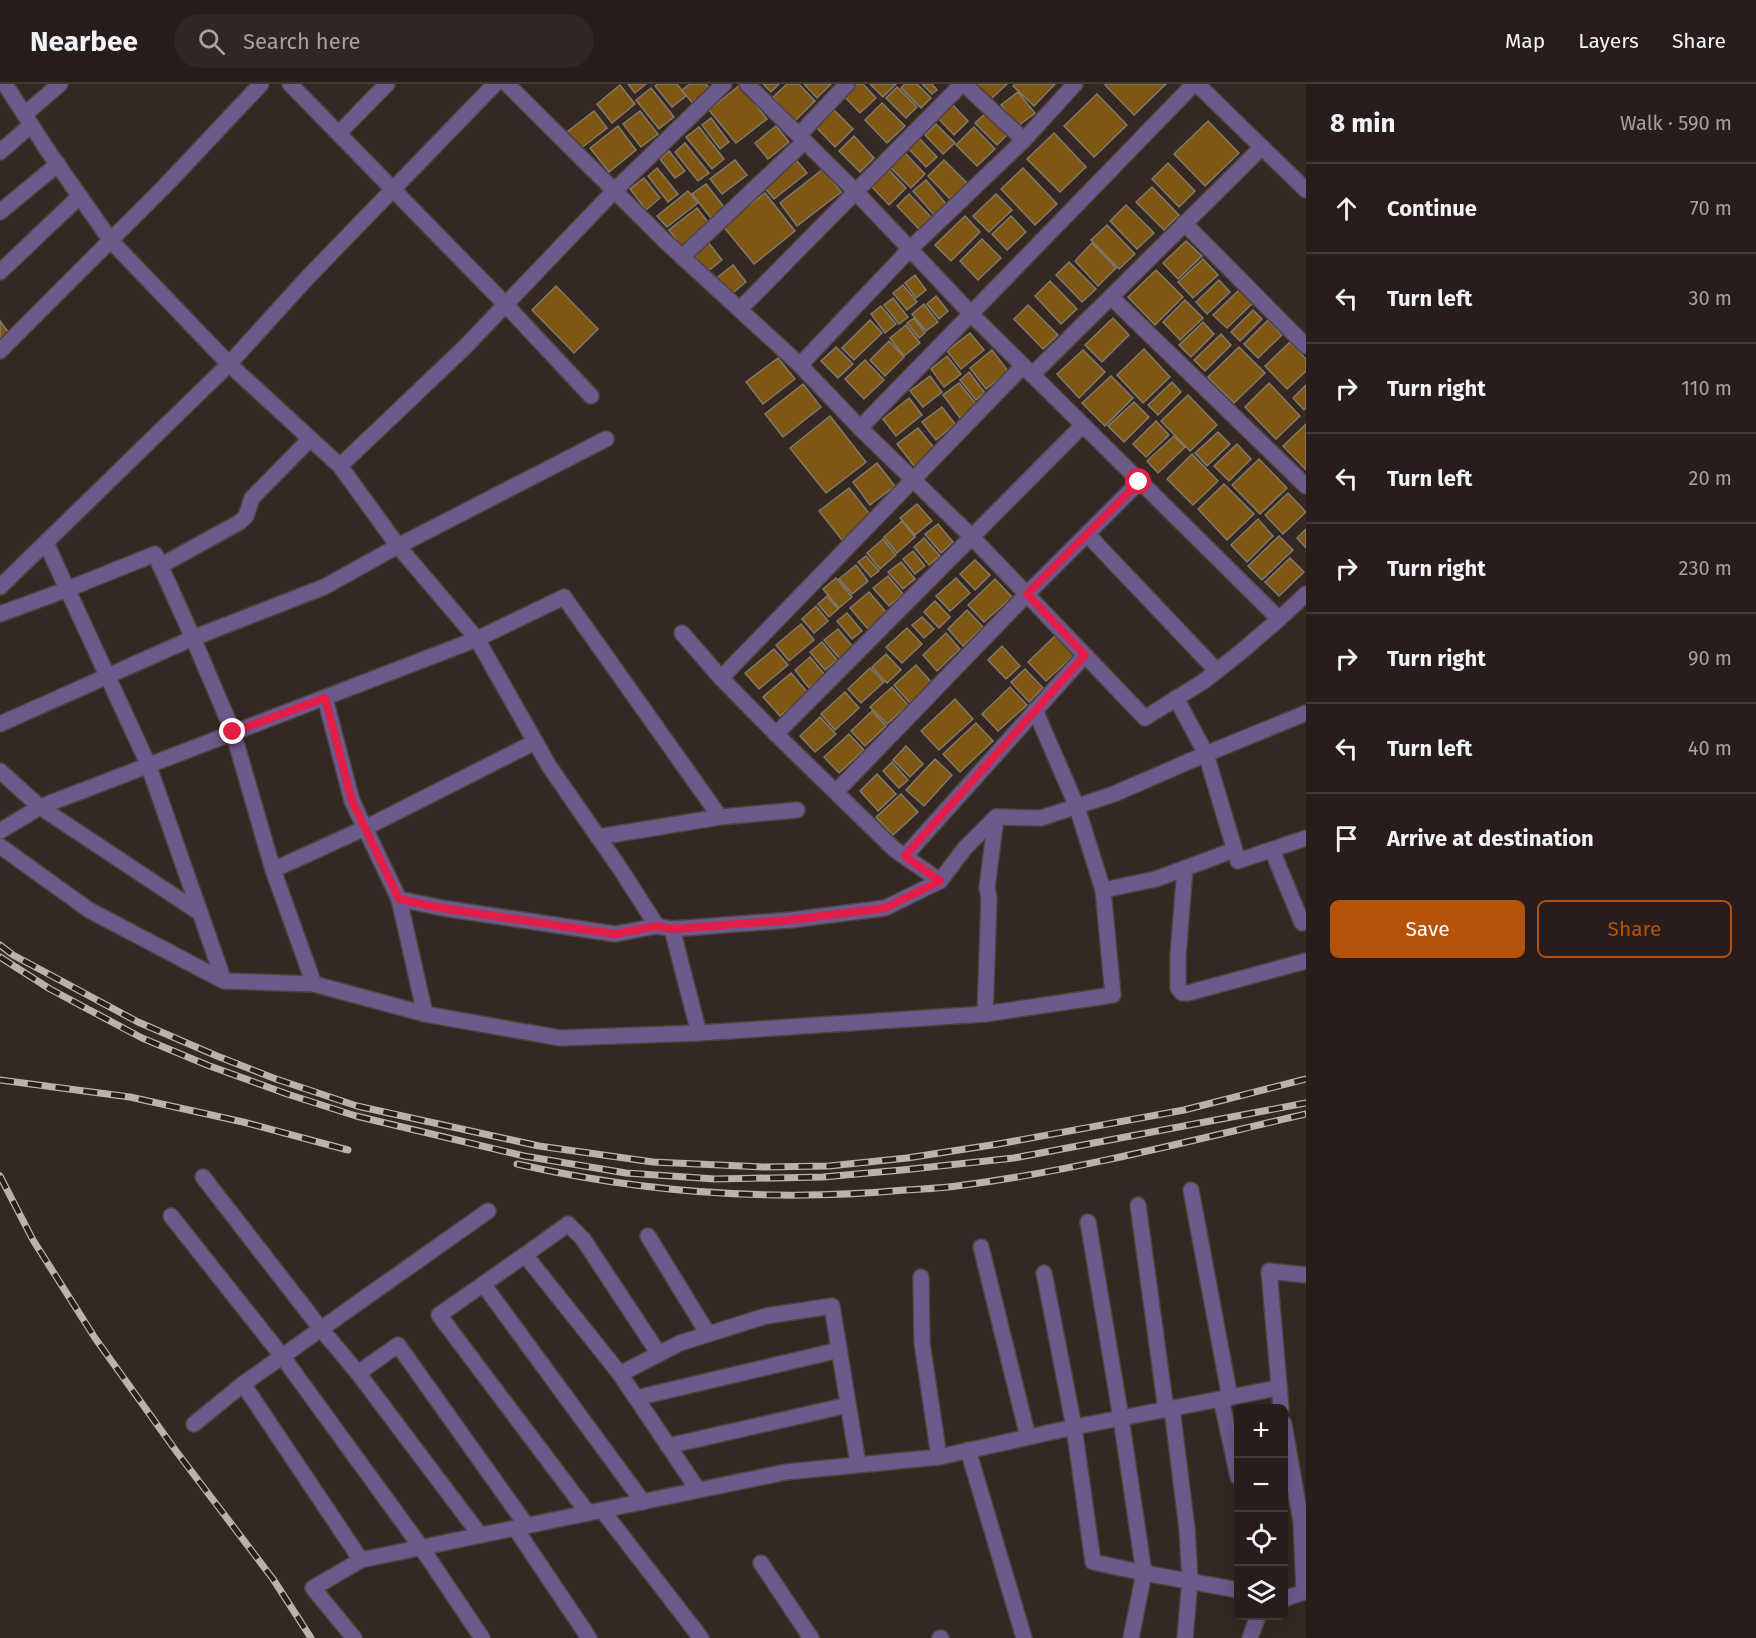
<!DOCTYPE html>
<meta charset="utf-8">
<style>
body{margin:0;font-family:"Fira Sans",sans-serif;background:#302623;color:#f1f3f6}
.controls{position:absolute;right:18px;bottom:18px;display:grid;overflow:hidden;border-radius:9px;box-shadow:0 6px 24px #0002}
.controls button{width:54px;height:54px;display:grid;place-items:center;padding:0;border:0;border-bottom:2px solid #443b39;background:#281d1a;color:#f1f3f6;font:30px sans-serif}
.stop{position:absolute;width:18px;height:18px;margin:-14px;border:4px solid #e11d48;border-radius:50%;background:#fff}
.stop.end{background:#e11d48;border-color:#fff;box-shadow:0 2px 6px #0008}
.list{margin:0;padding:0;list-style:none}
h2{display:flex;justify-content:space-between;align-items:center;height:78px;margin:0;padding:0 24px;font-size:26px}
h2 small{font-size:20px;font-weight:400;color:#a5a2a2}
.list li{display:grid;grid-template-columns:39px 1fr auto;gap:18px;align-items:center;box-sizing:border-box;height:90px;padding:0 24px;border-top:2px solid #443b39}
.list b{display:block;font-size:22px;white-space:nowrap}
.list em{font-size:20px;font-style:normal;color:#a5a2a2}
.actions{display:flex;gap:12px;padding:18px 24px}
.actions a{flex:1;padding:14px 0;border:2px solid #b45309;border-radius:9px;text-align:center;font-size:21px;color:#b45309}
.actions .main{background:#b45309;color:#fff}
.icon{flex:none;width:33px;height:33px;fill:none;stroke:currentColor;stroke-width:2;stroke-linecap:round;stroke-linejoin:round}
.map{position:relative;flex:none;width:1306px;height:1554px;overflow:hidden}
header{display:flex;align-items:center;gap:36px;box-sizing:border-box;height:84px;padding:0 30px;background:#281d1a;border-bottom:2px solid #443b39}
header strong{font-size:28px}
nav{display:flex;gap:33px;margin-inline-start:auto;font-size:21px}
.search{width:420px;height:54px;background:#302623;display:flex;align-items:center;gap:15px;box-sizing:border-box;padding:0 21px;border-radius:33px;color:#a5a2a2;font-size:22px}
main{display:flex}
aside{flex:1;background:#281d1a}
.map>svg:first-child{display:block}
</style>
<header>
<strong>Nearbee</strong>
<div class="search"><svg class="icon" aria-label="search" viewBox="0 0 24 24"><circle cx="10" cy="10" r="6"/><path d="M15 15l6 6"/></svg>Search here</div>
<nav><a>Map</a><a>Layers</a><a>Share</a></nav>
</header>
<main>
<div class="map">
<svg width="1306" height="1554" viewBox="0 0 1306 1554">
<rect width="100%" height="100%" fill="#352722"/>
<g fill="#7e5712" stroke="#83796c" stroke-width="1.5">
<path d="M628,0H646L635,9Z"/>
<path d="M658,0H677L686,12L672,23L655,2Z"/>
<path d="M690,0H706L712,7L694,21L682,6Z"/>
<path d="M763,0H779L771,8Z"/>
<path d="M787,0H799L815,17L795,37L773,13Z"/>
<path d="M804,0H831L817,14Z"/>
<path d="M851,0H863L876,14L860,29L841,9Z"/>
<path d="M870,0H896L883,13Z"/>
<path d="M905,0H917L931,14L921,24L901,4Z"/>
<path d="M922,0H932L937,6L932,10Z"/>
<path d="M975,0H1007L990,16Z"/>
<path d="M1015,0H1055L1034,22L1013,2Z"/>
<path d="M1107,0H1166L1134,31L1105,1Z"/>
<path d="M620,1L635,20L612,39L597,20Z"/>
<path d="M740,1L767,35L736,59L709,26Z"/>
<path d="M897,3L917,23L906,34L886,14Z"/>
<path d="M651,4L674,33L659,45L636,16Z"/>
<path d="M1018,8L1035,29L1018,42L1001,21Z"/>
<path d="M1097,10L1127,41L1094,73L1064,42Z"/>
<path d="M882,19L905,42L887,59L865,36Z"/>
<path d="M951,19L968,37L954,51L937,33Z"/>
<path d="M834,26L853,45L835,63L816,43Z"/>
<path d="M989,26L1010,48L997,61L975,39Z"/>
<path d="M594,27L607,44L580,65L567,48Z"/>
<path d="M640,27L658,50L641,63L623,40Z"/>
<path d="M711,34L729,58L720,65L702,41Z"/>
<path d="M1208,37L1239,69L1205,102L1174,70Z"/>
<path d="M936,40L955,59L943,70L925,51Z"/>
<path d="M618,42L636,66L609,88L590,64Z"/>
<path d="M776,42L789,58L768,75L755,59Z"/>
<path d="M699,43L724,75L712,85L686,53Z"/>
<path d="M974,43L995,65L977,82L956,61Z"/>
<path d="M1054,49L1086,83L1060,108L1027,75Z"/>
<path d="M854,52L874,74L860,88L839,67Z"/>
<path d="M919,54L937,73L926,83L908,64Z"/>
<path d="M685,59L709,89L698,97L675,68Z"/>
<path d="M669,67L685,87L675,94L660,75Z"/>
<path d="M905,69L925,90L911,104L890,83Z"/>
<path d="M735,76L747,91L722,110L710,95Z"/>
<path d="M944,76L967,99L950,115L928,92Z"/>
<path d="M797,77L807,89L774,115L764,103Z"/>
<path d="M1168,79L1195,107L1179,123L1152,95Z"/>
<path d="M657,84L678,110L668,118L648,92Z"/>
<path d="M1023,84L1057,120L1035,141L1001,105Z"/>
<path d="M823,85L841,108L797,142L780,119Z"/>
<path d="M888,85L906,104L889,121L871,102Z"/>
<path d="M644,94L660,114L646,126L630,105Z"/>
<path d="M926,96L947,121L935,132L913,107Z"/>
<path d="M706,100L724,123L711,134L692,110Z"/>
<path d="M1152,103L1179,131L1164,146L1136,118Z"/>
<path d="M688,107L698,119L667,143L657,132Z"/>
<path d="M765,109L795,147L754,180L723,142Z"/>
<path d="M909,110L931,133L919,145L897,122Z"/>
<path d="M996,110L1012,126L989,148L973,132Z"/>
<path d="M1126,121L1154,149L1137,165L1110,137Z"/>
<path d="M697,124L711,142L683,164L669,146Z"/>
<path d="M965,132L980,148L951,177L935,161Z"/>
<path d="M1011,132L1026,148L1007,166L992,150Z"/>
<path d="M1107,141L1135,170L1119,185L1091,156Z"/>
<path d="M982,155L1001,174L978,196L960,177Z"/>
<path d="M1186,157L1202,172L1178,195L1163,179Z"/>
<path d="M708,158L722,176L707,188L693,170Z"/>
<path d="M1092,159L1116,184L1098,202L1075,177Z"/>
<path d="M1203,175L1218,191L1193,214L1178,198Z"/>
<path d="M1069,178L1096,205L1082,218L1056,191Z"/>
<path d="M733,181L746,198L729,212L715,195Z"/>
<path d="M1156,186L1183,213L1155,241L1128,213Z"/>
<path d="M915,191L926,206L916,214L905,199Z"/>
<path d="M1219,196L1230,208L1207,230L1196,218Z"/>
<path d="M1050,197L1077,225L1061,240L1035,212Z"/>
<path d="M903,201L917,218L907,226L893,209Z"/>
<path d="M556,202L598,245L574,269L532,226Z"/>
<path d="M1240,205L1253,219L1227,244L1213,231Z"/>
<path d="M936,212L948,227L939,235L927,220Z"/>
<path d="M893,214L908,233L899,240L884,221Z"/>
<path d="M1185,216L1203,234L1180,256L1163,238Z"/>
<path d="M924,220L938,238L926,247L912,230Z"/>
<path d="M1028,221L1058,251L1043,265L1014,235Z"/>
<path d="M881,222L896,240L885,249L871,230Z"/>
<path d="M1253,226L1262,235L1240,257L1231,248Z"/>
<path d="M914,234L925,249L919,254L907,239Z"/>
<path d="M1113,234L1129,251L1102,278L1085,261Z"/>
<path d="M870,236L882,249L854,276L842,264Z"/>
<path d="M1268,236L1282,251L1258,274L1244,260Z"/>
<path d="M0,237L10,250L0,258Z"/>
<path d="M1203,238L1214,250L1191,273L1179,261Z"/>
<path d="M906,241L920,259L904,272L890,254Z"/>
<path d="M970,249L984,266L961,285L947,267Z"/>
<path d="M1221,250L1231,261L1205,287L1194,276Z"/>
<path d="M889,257L904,273L885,292L870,276Z"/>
<path d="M1290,258L1306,275V287L1287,305L1265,282Z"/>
<path d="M836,263L853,280L838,294L821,277Z"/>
<path d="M1239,263L1265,289L1234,319L1208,293Z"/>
<path d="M1144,265L1170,293L1143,319L1117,291Z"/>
<path d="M992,266L1008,287L986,305L970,284Z"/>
<path d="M1083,266L1105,288L1079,314L1057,290Z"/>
<path d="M947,272L961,290L944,303L931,285Z"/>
<path d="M778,274L795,295L763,320L746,298Z"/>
<path d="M865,276L884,296L864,315L845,295Z"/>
<path d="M969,288L985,309L976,316L960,296Z"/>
<path d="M930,292L942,308L923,323L910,307Z"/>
<path d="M1111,292L1133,314L1105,342L1082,319Z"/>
<path d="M1172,298L1181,308L1158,331L1148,321Z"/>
<path d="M959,299L977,321L960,334L943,311Z"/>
<path d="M1269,299L1300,332L1276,355L1245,323Z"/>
<path d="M803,300L821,323L783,353L765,330Z"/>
<path d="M1306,301V324L1304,326L1293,314Z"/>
<path d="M1188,311L1217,341L1190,367L1161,337Z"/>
<path d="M909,314L922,331L896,352L883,335Z"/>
<path d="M1134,318L1149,333L1124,358L1108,342Z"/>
<path d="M942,323L955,340L936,356L922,338Z"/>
<path d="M830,332L866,378L826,409L790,364Z"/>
<path d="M1156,337L1169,351L1146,373L1133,360Z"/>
<path d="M1306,340V386L1283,362Z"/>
<path d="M918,344L935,365L914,382L897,360Z"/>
<path d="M1218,348L1230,360L1207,382L1195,369Z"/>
<path d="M1174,352L1185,363L1158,389L1147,377Z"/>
<path d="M1237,360L1251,375L1229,397L1214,382Z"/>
<path d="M1192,370L1218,397L1193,421L1167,395Z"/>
<path d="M1259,375L1287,404L1260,430L1232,401Z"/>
<path d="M877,379L895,402L870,421L853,398Z"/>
<path d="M1224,400L1254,430L1227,456L1198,425Z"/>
<path d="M849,404L872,433L842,456L819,427Z"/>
<path d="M1288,409L1306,428L1283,450L1265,431Z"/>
<path d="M917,420L932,437L915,451L900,434Z"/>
<path d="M1258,435L1273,452L1247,478L1231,461Z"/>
<path d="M902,437L915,453L897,469L884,453Z"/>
<path d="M938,440L953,458L941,469L925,450Z"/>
<path d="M1306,445V464L1297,454Z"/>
<path d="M1279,452L1293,466L1262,496L1248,482Z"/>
<path d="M924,454L940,472L929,481L914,463Z"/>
<path d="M883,455L896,471L880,485L867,469Z"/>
<path d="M913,467L925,482L915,490L903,475Z"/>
<path d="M866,472L879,487L871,493L858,478Z"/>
<path d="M1290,474L1304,488L1279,512L1265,498Z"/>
<path d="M975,476L990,491L975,506L960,490Z"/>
<path d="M901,478L915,495L903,505L888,488Z"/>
<path d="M856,481L868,497L852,510L839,495Z"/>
<path d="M888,492L903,510L889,522L873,504Z"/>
<path d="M836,494L852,513L839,524L823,505Z"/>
<path d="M956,494L970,509L950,527L936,512Z"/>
<path d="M995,495L1012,513L984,538L968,521Z"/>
<path d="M869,508L887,529L868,545L850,524Z"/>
<path d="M827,512L838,525L829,533L818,520Z"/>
<path d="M935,517L950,533L939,544L924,528Z"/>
<path d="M816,522L828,537L814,549L802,535Z"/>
<path d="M967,526L983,543L963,562L948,545Z"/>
<path d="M847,529L862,547L852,555L837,537Z"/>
<path d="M922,533L934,545L924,554L912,541Z"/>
<path d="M801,540L814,556L789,577L776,561Z"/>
<path d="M907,544L922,560L902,579L886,563Z"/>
<path d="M838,545L854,564L840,575L824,556Z"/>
<path d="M946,549L960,565L937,587L923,571Z"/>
<path d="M1056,551L1074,571L1046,597L1028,578Z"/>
<path d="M822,558L837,576L825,586L810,568Z"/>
<path d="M1002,562L1020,582L1006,595L988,576Z"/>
<path d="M774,565L788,581L759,605L745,589Z"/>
<path d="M886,570L901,586L887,599L872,583Z"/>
<path d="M810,573L825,591L809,604L795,586Z"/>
<path d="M916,581L932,599L910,619L894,601Z"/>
<path d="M870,584L884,598L861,619L848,605Z"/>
<path d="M1025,585L1043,604L1029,618L1011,598Z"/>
<path d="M791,589L808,609L780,632L763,613Z"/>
<path d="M892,603L908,621L887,640L870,623Z"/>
<path d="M1010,603L1027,621L998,647L982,630Z"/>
<path d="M845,608L859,624L835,646L821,630Z"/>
<path d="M955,615L973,635L939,666L921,647Z"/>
<path d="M872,627L886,642L865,662L851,647Z"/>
<path d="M820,633L836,650L815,668L800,652Z"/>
<path d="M976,639L993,657L960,688L943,670Z"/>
<path d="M849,650L864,666L839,689L824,673Z"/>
<path d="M906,662L923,680L910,693L893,676Z"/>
<path d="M935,675L952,691L924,722L906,706Z"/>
<path d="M892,678L908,696L899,704L883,687Z"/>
<path d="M877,690L896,710L878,727L860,707Z"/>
<path d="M901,710L918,728L893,751L876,733Z"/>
</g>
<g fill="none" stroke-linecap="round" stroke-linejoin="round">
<defs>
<g id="street">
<path d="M5,0L46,64L111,157L229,280L340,382L398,462L477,555L549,682L619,783L657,842"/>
<path d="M290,0L506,221L591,312"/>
<path d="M507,0L666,158L800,281L860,344L971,452L1145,634L1204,597L1242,567L1279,535"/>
<path d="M747,0L856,108L978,237L1279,535L1306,510"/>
<path d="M964,0L1024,56"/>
<path d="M1197,0L1306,106"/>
<path d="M25,30L60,0"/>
<path d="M339,49L387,0"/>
<path d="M799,51L847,0"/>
<path d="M0,68L31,41"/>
<path d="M0,128L58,80"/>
<path d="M1184,139L1306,262"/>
<path d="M682,173L805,57"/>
<path d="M0,188L80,112"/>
<path d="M1111,213L1306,402"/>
<path d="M740,225L962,0"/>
<path d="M0,267L165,102L261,0"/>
<path d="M800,281L910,165L1024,56L1075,0"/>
<path d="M1032,291L1262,63"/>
<path d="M860,344L1194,0"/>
<path d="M340,382L465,263L614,107L724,0"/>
<path d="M1087,450L1217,587"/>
<path d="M46,459L148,680L224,897"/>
<path d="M160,482L240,438L246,432L252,414L310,355"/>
<path d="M0,503L229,280L309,192L495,0"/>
<path d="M0,530L68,505L155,470L193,554L233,648L273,786L314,900L425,930L560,954L699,949"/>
<path d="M682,549L721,594"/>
<path d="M325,614L352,717L399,815L442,824L615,850L657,842L672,845L791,836L885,824L940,797L965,764L996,733L1041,734L1114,710L1206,670L1306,629"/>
<path d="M1176,614L1206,670L1238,777L1306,754"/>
<path d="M0,640L193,554L324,503L398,462L606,355"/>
<path d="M776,650L1083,341"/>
<path d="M0,687L40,723L477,555L564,513L720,733"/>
<path d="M836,708L1027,510L1139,398"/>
<path d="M0,747L40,723L200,829"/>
<path d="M598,753L720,733L797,726"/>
<path d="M0,762L89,826L224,897L314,900"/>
<path d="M1272,766L1302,839"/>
<path d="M905,772L1085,571"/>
<path d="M1185,784L1178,872V904L1182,909H1188L1306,877"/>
<path d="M273,786L365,744L535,658"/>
<path d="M940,797L894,765L776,650L721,594L1023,282"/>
<path d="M1103,806L1156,795L1234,766"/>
<path d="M399,815L425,930"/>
<path d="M672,845L699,949L985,930L989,814L987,804L996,733"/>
<path d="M985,930L1113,911L1103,806L1077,723L1035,626"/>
<path d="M203,1093L321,1245L358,1289L480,1451"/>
<path d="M1191,1106L1230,1314"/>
<path d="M1138,1121L1166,1326"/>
<path d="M488,1127L243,1300L361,1476L786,1388L939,1373L1074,1343L1278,1304"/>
<path d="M171,1132L282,1272L421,1463L482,1554"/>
<path d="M1088,1138L1121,1334L1144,1489L1131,1554"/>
<path d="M648,1152L708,1250"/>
<path d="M981,1163L1028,1353"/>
<path d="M525,1171L439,1231L588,1429"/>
<path d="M1044,1189L1074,1343L1093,1478L1144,1489L1238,1506"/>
<path d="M921,1193L922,1259L939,1373"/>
<path d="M483,1200L643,1418"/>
<path d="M358,1289L398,1261L527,1442"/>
<path d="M620,1290L525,1171L568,1140L583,1155L659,1270"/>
<path d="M636,1314L839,1266"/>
<path d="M1221,1315L1238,1393"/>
<path d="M1281,1324L1269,1187L1306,1191"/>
<path d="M1172,1325L1187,1445L1190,1496L1185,1554"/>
<path d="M194,1340L243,1300"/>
<path d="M1284,1340L1301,1438L1304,1508L1287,1514H1284"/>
<path d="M668,1362L848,1321"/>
<path d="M968,1366L1024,1554"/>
<path d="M698,1406L620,1290L680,1259L766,1232L832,1222L858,1380"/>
<path d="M602,1426L701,1554"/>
<path d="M515,1444L589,1554"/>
<path d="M761,1479L811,1554"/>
<path d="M354,1554L313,1504L361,1476"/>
<path d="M940,1554H941"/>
<path d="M1250,1554L1258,1532"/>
</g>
</defs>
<use href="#street" stroke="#50433e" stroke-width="18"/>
<use href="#street" stroke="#6c5a8c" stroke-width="15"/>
<defs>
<g id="rail">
<path d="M0,861L13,871L138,938L217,972L276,995L357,1022L539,1062L653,1078L764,1083L829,1082L907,1074L998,1060L1184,1026L1306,995"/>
<path d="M0,873L50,905L142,954L207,981L287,1010L356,1032L524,1072L626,1089L715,1095L823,1093L902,1086L1014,1074L1306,1019"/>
<path d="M0,996L130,1013L243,1038L348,1066"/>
<path d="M517,1080C645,1109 774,1118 905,1106C925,1105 944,1104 964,1101C1079,1086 1193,1056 1306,1030"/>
<path d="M0,1092L33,1156L95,1254L176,1367L273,1495L311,1554"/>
</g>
</defs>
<use href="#rail" stroke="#bcb1ae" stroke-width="7"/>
<use href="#rail" stroke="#2b1e19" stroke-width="4.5" stroke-dasharray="14" stroke-linecap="butt"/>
</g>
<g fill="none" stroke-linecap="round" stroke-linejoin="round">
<path stroke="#e11d48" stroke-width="8" d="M233,648L325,614L352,717L399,815L441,824L615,850L657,842L672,845L790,836L885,824L940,797L905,772L1085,571L1027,510L1139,398"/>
</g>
</svg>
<div class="controls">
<button>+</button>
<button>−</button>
<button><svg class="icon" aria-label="locate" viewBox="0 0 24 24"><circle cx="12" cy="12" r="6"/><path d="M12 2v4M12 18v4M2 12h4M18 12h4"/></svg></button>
<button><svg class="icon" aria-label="layers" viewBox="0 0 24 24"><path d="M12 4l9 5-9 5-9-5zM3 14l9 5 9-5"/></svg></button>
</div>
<div class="stop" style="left:1139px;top:398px"></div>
<div class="stop end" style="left:233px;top:648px"></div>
</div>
<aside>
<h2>8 min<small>Walk · 590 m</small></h2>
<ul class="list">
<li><svg class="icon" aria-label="ahead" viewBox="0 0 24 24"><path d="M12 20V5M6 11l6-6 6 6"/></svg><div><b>Continue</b></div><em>70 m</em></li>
<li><svg class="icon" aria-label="left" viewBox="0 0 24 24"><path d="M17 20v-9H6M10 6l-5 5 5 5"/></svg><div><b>Turn left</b></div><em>30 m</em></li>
<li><svg class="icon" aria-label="right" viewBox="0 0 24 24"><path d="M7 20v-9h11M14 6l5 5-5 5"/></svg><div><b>Turn right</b></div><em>110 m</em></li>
<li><svg class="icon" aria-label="left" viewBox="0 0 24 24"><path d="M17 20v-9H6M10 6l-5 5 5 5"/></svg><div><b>Turn left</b></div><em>20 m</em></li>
<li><svg class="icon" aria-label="right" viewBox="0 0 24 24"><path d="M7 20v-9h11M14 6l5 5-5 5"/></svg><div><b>Turn right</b></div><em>230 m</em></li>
<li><svg class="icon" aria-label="right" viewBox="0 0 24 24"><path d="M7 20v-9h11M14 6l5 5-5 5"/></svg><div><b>Turn right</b></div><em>90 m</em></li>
<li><svg class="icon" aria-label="left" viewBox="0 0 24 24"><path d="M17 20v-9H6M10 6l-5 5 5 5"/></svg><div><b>Turn left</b></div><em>40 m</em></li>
<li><svg class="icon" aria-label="arrive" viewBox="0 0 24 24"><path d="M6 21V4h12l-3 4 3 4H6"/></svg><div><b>Arrive at destination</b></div></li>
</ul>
<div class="actions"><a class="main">Save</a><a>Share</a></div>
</aside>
</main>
